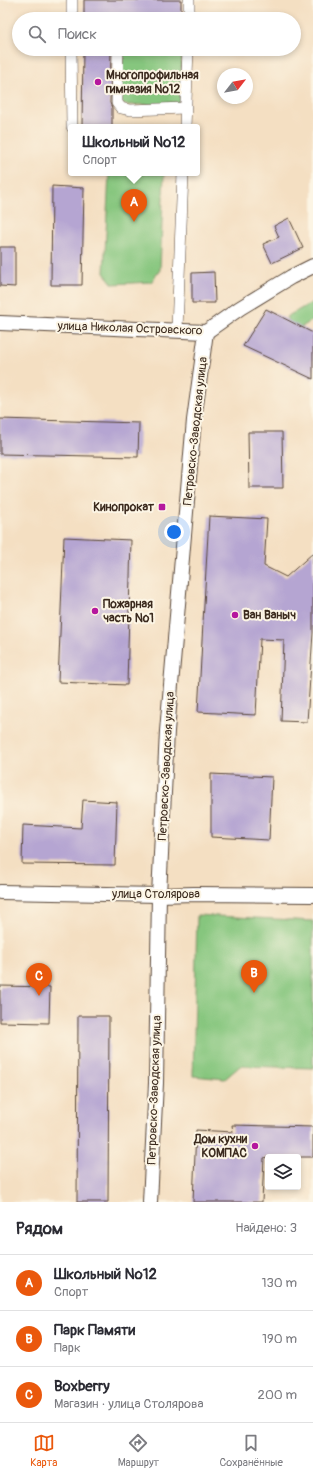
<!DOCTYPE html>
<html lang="ru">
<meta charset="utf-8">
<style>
body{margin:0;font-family:Pangolin,sans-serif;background:#f7f7f7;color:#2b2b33}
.controls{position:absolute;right:12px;bottom:12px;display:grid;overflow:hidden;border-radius:4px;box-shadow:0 2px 6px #0003}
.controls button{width:36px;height:36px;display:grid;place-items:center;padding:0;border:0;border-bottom:1px solid #e1e1e2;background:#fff;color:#2b2b33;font:20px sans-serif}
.compass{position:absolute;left:217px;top:68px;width:36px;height:36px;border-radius:50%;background:#fff;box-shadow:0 2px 6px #0003;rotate:59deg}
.you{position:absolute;left:174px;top:532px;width:14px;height:14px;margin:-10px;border:3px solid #fff;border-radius:50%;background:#1a73e8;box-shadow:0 0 0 6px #1a73e833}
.badge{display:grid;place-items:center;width:26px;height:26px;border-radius:50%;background:#ea580c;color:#fff;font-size:13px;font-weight:700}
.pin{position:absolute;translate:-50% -33px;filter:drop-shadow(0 1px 2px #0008)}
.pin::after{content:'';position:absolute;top:21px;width:14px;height:12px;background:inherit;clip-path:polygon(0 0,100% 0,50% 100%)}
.popup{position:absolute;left:68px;top:124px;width:132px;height:52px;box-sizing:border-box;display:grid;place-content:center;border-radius:4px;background:#fff;filter:drop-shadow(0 1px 3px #0005);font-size:13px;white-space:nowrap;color:#7c7c81}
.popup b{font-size:15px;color:#2b2b33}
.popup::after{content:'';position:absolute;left:50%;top:100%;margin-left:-8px;border:8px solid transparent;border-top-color:#fff}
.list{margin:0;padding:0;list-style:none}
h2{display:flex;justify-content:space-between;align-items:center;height:52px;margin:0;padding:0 16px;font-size:17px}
h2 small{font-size:13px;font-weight:400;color:#7c7c81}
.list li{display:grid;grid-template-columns:26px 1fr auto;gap:12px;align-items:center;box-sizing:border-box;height:56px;padding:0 16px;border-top:1px solid #e1e1e2}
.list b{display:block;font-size:15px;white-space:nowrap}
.list p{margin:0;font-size:13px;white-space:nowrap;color:#7c7c81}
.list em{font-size:13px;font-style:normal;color:#7c7c81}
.icon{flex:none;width:22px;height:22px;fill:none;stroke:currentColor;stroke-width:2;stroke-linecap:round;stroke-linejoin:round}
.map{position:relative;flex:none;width:313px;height:1202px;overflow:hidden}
.search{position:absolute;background:#fff;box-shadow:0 2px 6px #0003;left:12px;right:12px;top:12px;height:44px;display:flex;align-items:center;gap:10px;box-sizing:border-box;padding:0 14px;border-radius:22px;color:#7c7c81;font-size:15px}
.sheet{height:220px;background:#fff}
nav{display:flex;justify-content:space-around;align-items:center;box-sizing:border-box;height:56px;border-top:1px solid #e1e1e2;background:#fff;font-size:11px;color:#7c7c81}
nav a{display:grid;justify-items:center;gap:2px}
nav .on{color:#ea580c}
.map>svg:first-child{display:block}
</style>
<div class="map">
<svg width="313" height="1202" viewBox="0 0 313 1202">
<rect width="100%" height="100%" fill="#fcf5e5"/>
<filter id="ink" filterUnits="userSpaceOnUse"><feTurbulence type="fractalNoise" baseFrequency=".025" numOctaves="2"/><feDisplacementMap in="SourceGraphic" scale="8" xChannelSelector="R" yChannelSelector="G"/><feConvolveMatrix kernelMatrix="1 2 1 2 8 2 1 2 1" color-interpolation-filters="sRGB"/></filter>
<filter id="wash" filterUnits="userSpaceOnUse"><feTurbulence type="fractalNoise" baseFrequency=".012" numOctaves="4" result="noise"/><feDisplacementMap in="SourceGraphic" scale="16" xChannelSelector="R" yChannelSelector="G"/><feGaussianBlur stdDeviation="0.9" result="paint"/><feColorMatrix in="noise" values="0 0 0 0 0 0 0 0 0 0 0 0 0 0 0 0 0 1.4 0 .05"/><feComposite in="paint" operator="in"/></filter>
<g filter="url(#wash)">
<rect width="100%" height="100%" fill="#f4dfc2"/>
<g fill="#86c67e" stroke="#60784e">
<path d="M122,49H182L180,101L177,104L127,105L123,104L121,101Z"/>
<path d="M109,173L164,174L160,270L151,282L113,284L104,273Z"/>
<path d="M313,302V320L300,328L290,323L286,317Z"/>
<path d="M197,915L313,921V1068L240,1066L225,1079L193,1076Z"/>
</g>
<g id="blocks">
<g fill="#b5a5d2">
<rect x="84" y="0" width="97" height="19"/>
<path d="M83,49H111L110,103L112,108V127H82Z"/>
<path d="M52,186L84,188L82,285H51Z"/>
<path d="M289,218L303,248L272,263L263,244L279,237L274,226Z"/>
<path d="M0,247H15V287L0,286Z"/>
<path d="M214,272L215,303H192V273Z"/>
<path d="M266,309L313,333V379L243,346Z"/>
<path d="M0,419L139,423L138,457L0,454Z"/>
<path d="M248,432H282L283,488H249Z"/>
<path d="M209,516L267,519L264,566L286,577L313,553V633L307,722L281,721L284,640L260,639L256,715L198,712Z"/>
<path d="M64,537L131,540L127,685L58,682Z"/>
<path d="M211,774L272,777L269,840L211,837Z"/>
<path d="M83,800L117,802L115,865L22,864L23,825L81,828Z"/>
<path d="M0,986L50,987L49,1023L0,1022Z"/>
<path d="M78,1016H109L108,1202H77Z"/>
<path d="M232,1125L313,1127V1157H268L264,1158L262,1202H193L196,1130L233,1132Z"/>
</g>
</g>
</g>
<g filter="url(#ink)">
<use href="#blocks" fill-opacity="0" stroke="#574537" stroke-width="1"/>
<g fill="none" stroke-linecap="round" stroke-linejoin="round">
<defs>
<g id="pedestrian">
<path d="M72,19V0"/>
<path d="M189,19V0"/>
<path d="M71,49L72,127"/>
<path d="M118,49L117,99V103L121,108L130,110L185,108"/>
<path d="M185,127L188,49"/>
<path d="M177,330L183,173"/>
</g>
<g id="minor">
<path d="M0,323L206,332L240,308L291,277L313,266"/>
<path d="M0,892L159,895L194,894L313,895"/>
<path d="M150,1202L156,1083L159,895L167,731L194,420L206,332"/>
</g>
</defs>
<use href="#pedestrian" stroke="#574537" stroke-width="12"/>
<use href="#minor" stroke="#574537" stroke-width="16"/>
<use href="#pedestrian" stroke="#fff" stroke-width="11"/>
<use href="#minor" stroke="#fff" stroke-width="14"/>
</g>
</g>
<g fill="#b5179e" stroke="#fcf5e5" stroke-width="1.5">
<circle cx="98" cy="82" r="4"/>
<rect x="158" y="503" width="8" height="8" rx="2"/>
<circle cx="95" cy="611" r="4"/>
<circle cx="235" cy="615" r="4"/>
<circle cx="255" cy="1146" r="4"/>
</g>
<g text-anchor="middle" stroke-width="4" stroke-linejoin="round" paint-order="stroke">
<g font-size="12" font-weight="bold" fill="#3b2a1e" stroke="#fcf5e5" text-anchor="start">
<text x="106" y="79">Многопрофильная<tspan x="106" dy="14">гимназия №12</tspan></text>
<text x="154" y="511" text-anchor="end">Кинопрокат</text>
<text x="103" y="608">Пожарная<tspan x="103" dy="14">часть №1</tspan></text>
<text x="243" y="619">Ван Ваныч</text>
<text x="247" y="1143" text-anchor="end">Дом кухни<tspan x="247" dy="14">КОМПАС</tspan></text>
</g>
<g font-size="12" fill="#3b2a1e" stroke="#fcf5e5">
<text transform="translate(130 328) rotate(2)" y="4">улица Николая Островского</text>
<text transform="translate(195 431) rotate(-84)" y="4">Петровско-Заводская улица</text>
<text transform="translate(166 766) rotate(-87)" y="4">Петровско-Заводская улица</text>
<text x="156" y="898">улица Столярова</text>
<text transform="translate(154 1090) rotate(-88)" y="4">Петровско-Заводская улица</text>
</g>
</g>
</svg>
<div class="controls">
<button><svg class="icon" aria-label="layers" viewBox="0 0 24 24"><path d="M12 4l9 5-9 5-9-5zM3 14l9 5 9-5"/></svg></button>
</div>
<svg class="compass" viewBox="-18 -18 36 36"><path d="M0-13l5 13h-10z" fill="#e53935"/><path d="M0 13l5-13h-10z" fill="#7c7c81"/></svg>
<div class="you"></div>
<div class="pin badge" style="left:134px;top:222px">A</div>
<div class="popup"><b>Школьный №12</b>Спорт</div>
<div class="pin badge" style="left:254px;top:993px">B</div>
<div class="pin badge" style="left:39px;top:996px">C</div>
<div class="search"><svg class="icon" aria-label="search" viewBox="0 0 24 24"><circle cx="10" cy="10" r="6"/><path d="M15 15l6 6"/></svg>Поиск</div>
</div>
<section class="sheet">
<h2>Рядом<small>Найдено: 3</small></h2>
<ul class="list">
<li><span class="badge">A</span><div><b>Школьный №12</b><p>Спорт</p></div><em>130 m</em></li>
<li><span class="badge">B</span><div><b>Парк Памяти</b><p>Парк</p></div><em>190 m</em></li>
<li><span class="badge">C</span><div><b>Boxberry</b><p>Магазин · улица Столярова</p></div><em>200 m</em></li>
</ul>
</section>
<nav>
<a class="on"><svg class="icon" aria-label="map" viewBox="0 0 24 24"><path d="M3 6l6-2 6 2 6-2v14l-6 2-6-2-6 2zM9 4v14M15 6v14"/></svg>Карта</a>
<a><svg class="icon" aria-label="directions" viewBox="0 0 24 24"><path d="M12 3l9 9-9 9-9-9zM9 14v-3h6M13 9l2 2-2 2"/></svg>Маршрут</a>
<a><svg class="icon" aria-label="saved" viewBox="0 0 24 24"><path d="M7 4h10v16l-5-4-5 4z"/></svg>Сохранённые</a>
</nav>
